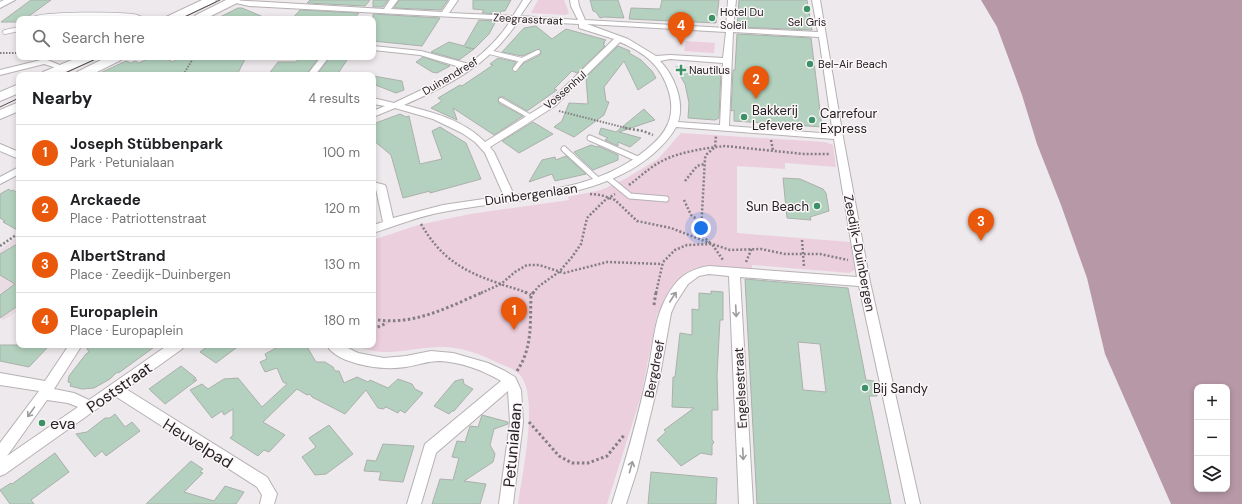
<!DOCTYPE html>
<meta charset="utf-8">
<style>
body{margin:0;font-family:"DM Sans",sans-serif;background:#f6f6f6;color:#202124}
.controls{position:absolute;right:12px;bottom:12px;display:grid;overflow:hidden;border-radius:8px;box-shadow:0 2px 6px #0003}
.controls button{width:36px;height:36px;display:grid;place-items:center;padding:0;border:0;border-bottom:1px solid #e0e0e0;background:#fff;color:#202124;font:20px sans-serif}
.you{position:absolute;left:701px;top:228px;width:14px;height:14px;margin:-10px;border:3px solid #fff;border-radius:50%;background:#1a73e8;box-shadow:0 0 0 6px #1a73e833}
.badge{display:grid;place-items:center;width:26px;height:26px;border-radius:50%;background:#ea580c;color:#fff;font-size:13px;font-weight:700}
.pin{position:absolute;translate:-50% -33px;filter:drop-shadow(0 1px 2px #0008)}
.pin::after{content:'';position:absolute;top:21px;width:14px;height:12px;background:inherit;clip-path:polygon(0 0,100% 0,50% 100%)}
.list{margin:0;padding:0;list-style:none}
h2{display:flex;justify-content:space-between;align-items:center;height:52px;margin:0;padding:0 16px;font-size:17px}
h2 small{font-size:13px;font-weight:400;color:#757577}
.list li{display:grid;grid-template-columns:26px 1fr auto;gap:12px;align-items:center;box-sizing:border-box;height:56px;padding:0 16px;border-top:1px solid #e0e0e0}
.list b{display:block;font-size:15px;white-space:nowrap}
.list p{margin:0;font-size:13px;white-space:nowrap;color:#757577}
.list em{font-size:13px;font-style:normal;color:#757577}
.icon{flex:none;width:22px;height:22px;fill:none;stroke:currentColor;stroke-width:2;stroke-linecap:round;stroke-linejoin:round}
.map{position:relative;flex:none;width:1242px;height:504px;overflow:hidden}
.search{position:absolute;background:#fff;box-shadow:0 2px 6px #0003;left:16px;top:16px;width:360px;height:44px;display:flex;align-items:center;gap:10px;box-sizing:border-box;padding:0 14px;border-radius:8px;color:#757577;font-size:15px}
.panel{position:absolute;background:#fff;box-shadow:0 2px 6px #0003;left:16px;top:72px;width:360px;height:276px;border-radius:8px}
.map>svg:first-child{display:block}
</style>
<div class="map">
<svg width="1242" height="504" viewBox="0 0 1242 504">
<rect width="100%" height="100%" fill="#eee9ec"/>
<path fill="#e9dce2" d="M18,236L19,310L4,320L0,318V250Z"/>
<g fill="#eccfdd">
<path d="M538,0H564L569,13L566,15L531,13Z"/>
<path d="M686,41L715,43L714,53L684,51Z"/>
<path d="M681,133L825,142L833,145L836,167L785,163V169L737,166V233L850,242L855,270L849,273L752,265V270L722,266H705L696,268L685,273L678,281L664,303L657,315L641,396L607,504H518C522,475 540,394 519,374C513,368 502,365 494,361C478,353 458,346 439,347C408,348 385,359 355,345H373V240L418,225L470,214L569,200L568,197L601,190L625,179L658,159Z"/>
</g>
<path fill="#b798a6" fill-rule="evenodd" d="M981,0H1242V504H1171L1105,354L1087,278L1061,205L1037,144L1022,95L997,27ZM1197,387H1227V489H1197Z"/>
<g fill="#b3d1be" stroke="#acb0ad" fill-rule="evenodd">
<path d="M31,0H51L25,19H19V22H1Z"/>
<path d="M310,0H370L365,6L307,3Z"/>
<path d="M373,0H388L383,7H373Z"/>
<path d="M399,0H448L441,10L394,8Z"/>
<path d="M473,0H511L505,11H501L500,14L482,13L484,10L473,9Z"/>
<path d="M590,0H618L624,18L604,17L600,18L596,12L593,11Z"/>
<path d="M662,0H719L716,23L629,19L631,8L660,9Z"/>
<path d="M739,0H807L812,30L737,27Z"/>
<path d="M238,8H242L268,19H216Z"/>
<path d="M300,10L359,13L354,19H292Z"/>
<path d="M373,14L440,18L422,46L373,41Z"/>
<path d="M479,20L496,21L489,34L474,49L465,47L474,49L459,60L431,52L449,42L464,46Z"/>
<path d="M536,26L552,39L566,29L606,40L603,43H605L603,45L605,46L577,73L572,71L554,89L557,90L527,111L503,97H499L498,100L499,103L523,116L494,135L453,108L457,120L431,108L442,101L438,98L460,85L462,86L493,65L490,64L498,58L516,62L512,69L515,72L524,63L540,55L541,52L539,49L522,56L502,52L524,28Z"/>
<path d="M737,34L811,38L822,127L734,121V110L731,111L733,70H735Z"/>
<path d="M618,46L630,51L629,53L641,60L652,71L656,78L638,90L624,61L604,87L606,101L609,102L604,115L574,137L554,127L562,121L569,103L588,104L586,77Z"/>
<path d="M152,57H162L173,62L178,57H246L237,75H96L126,61L131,63L135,61L139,63Z"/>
<path d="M300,57H319L306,75H268L278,62H296Z"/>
<path d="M330,57H349L337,75H317Z"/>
<path d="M423,57L450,66L437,73L432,72L416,62Z"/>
<path d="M675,67L721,69L719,118L715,120L688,118L689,103L685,84Z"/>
<path d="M373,76L402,81L404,90L396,93L373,84Z"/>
<path d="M644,109L655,120L619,132L641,138L630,147L618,142V146L605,140L608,138L599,134L601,128L616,132Z"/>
<path d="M400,114L406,117L409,116L420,164L442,159L432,131L440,127L466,143L481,179L430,193V191L403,198L391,155L373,140V124Z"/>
<path d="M533,122L553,134L519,153L502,141Z"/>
<path d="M591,145L597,147L598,146L618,155V160L593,170L574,152Z"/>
<path d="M566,156L586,174L555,181L552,174L529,182L542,160L555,157L556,160Z"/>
<path d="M783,178L800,179L823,189L826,193L829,211L810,217L811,220L787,218Z"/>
<path d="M9,189L11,191L13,190L19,194V231L3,222L5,221L0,218V194Z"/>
<path d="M19,243V305L0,318V295L15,284L0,275V254Z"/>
<path d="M745,279L848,288L866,380L874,381L877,396H869L891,504H757ZM798,342L820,344L826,392L803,390Z"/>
<path d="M711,291L723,292V320H720L717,375L718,410H712V440L714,442L712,445V455L701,453L681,466L657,440L666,432L664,430L694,408L672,407L673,377H675L680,333L692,335V309L699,310V293L711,294Z"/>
<path d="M0,345H38L48,347L29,367L0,361Z"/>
<path d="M85,345H157L120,372L116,373L110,379L94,388L82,389L70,386L71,383L68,382L69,376L86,354L89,352Z"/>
<path d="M209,345H240L216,363L200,352Z"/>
<path d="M275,345H306L316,362H325L333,367L335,371H339L344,383L357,377L368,382L370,380L388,388L398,379L412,384L415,389L423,393L405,413L400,410L398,413L386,407L383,409L378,408L366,390L345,414L312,397L310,394L307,395L297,389L263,422L285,435L269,452L264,450L258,456L230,438L233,435V409L224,415L222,411L212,418L190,390L202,384L208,389L224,379L238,378L262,407L287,384L283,382L277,368L265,372L260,362L267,359L265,354L276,348Z"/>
<path d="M181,366L196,378L193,380H197L165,404L149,389Z"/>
<path d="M463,379L464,384L473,389L454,411H452L449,414L434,406L455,381Z"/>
<path d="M115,414L125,427L132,422L140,431L106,456L102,451L95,457L76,434L87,432L105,418H110Z"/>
<path d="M482,415L508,422V424L494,429L490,445L495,454L493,462L464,481L486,484L480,504H432L440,479L453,480L459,458L452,457L457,441L465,442L470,426L478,427Z"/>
<path d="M329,425L353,454L326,474L315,475L302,457L316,447L309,438Z"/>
<path d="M383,444L414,446L403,482L379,480L381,472L364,471L367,460L376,461Z"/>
<path d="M55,453L69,472L31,500L34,504H10L0,490L11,483L12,484Z"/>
<path d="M191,461L203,469L200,472L203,473L184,492L214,501L225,486L244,492L236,504H146Z"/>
<path d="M651,472L717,478L716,504H648Z"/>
</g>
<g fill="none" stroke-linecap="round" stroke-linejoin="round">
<defs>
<g id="service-far1">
<path d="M34,19C44,13 119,14 133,16C136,16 139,18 142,19"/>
<path d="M5,32L19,29"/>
<path d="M489,52L522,60L515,69"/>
<path d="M522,60L538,52"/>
<path d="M501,100L531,117"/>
</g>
<g id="service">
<path d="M590,138L640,160"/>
<path d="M564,149L599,181"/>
<path d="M608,178L630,196L666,199"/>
</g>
<g id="minor">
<path d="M231,0L384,9L390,0H398L391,9L442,12L450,0H458L449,13L513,16L523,0H531L520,16L578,20L571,6L570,0H578L579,6L585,20L726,28L728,0H736L733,28L818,32L812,0H820L843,137L870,282L920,504H906L859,286L740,277L753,504H739L729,276L709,274L699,276L688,284L675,304L671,313L660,375L637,470L626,504H612C625,462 638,419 647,375C653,351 653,324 664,302C675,280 685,270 709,266L857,277L834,139L676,127C670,138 662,146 653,154C595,203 513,197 443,212C419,216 396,226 373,233V225L383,222L376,189L373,188V182L385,185L386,187L393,218L443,205L504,196L485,153L475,142L462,133L433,119L395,108L373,117V111L385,106L373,104V98L394,103L440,81L463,68L420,55L373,50V46L421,51L469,64C485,52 500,38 511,20L249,6L232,2ZM518,21L579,24V28L614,39L549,102L485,142C464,120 432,112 404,105C448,86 492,63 518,21ZM587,24L726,32L723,58L670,55L656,56L628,39ZM733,32L819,37L833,134L729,126ZM620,42C645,53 661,65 669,92C676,117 666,134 647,149C609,181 562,189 514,195L494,152L490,147L555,106ZM670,59L723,63L720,125L678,122C685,102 674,75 660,61Z"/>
<path d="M321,57H329L315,75H307Z"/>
<path d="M45,59L67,68L63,70L44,64L0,75V70Z"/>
<path d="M0,144L19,152V159L0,151Z"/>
<path d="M19,167V174L0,184V177Z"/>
<path d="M69,345H82L54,389L74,393L89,400L168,345H184L182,349L126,389L267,477L277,494L274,504H260L262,495L257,487L115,396L5,474L0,476V443L39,391L0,385V373L45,381ZM47,400L68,403L78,407L7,456Z"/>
<path d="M327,345H342L358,353L384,358L406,356L431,351L453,353L488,363L505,371L515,377L521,390L523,422L513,504H499L510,422L508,391L436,453L421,504H407L425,444L501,381C483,370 460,362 440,361C428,361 418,365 406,367C386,370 365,367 346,360C339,357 330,352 327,345Z"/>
</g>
<path id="tertiary" d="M4,0H15L0,8V2Z"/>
<g id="primary">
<path d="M202,0H216L215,2L179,19H164L166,17Z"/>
<path d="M226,0H240L239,2L205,19H196L194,17L196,15Z"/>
<path d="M79,57H95L93,60L58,75H41L43,72Z"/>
<path d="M107,57H123L121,60L91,75H75L77,72Z"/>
<path d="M19,84V93L0,101V92Z"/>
<path d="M19,102V111L0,119V110Z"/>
</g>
</defs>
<use href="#service-far1" stroke="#b6b1b4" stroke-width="5.5"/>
<use href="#service" stroke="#b6b1b4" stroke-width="7"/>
<use href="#minor" stroke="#b6b1b4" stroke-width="2"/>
<use href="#tertiary" stroke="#b6b1b4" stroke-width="2"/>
<use href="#primary" stroke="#b6b1b4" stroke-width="2"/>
<g stroke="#837f81" stroke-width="2" stroke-dasharray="1.5 1.5" stroke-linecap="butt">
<path d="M0,53H19"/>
<path d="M183,75L194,57"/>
<path d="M559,111L630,129"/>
</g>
<g stroke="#837f81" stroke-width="2.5" stroke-dasharray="2 2" stroke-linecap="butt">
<path d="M625,128L643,131L653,135"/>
<path d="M771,140L773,150"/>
<path d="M685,181L697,166L704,164"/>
<path d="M629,185C640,177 650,167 662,161C679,152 706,148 725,146L804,154H829"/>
<path d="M590,194L601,195L615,200L637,221L671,228L712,244L723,260"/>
<path d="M684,200L691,215L701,222"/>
<path d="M421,224C440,257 462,271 498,283C508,287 518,289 527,293"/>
<path d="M802,240L804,267"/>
<path d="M710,243L703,236L701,231L705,158L707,154L715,147L716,135"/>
<path d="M0,246L19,233"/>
<path d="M746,262L752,248"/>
<path d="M481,293L501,284L515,272L527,265H539L564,273L607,262L662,264"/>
<path d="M533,293L539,286L559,272L572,257L581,244L587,218L604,201L615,194"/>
<path d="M656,293L663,262L675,250L687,245L712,244L730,250L761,249L785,254H820L848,260"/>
</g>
<g stroke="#837f81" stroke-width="3" stroke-dasharray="2.5 2.5" stroke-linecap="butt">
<path d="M525,292L531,295"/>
<path d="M654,305L656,292"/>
<path d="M373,319C411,327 449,307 483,292"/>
<path d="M373,329L387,323"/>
<path d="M517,371C533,347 530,322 531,295L534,292"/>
<path d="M529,422L559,456L572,463H588L607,456L625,434"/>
</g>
<use href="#service-far1" stroke="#fff" stroke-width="4"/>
<use href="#service" stroke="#fff" stroke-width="5"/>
<use href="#minor" fill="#fff" fill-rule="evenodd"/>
<use href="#tertiary" fill="#fff" fill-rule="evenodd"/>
<use href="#primary" fill="#fff" fill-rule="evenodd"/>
<g stroke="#524f51" stroke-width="1">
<path d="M180,19L220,0"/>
<path d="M61,75L100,57"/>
<path d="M0,107L19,98"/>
</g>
</g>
<defs><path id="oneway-shaft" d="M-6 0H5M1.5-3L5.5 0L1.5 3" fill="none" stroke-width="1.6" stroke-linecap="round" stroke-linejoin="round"/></defs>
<g stroke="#9c9c9c">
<use href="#oneway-shaft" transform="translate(673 297) rotate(-57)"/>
<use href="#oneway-shaft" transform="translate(736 311) rotate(87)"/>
<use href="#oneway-shaft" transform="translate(31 412) rotate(126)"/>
<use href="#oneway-shaft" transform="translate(743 454) rotate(87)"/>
<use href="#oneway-shaft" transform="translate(631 467) rotate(-74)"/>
</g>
<g fill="#3b9266" stroke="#fcf6f9" stroke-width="1.5">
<circle cx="807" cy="9" r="4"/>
<circle cx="712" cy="18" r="4"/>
<circle cx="810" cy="64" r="4"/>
<path d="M679 64h4v4h4v4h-4v4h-4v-4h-4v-4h4z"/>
<circle cx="744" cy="117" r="4"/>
<circle cx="812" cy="120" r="4"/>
<circle cx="817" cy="206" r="4"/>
<circle cx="865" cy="388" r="4"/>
<circle cx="42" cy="423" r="4"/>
</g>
<g text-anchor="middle" stroke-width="3" stroke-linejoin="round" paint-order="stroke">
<g font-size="11" fill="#242223" stroke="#fcf6f9" text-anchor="start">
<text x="720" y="16">Hotel Du<tspan x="720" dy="13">Soleil</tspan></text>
<text x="807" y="26" text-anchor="middle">Sel Gris</text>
<text x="818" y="68">Bel-Air Beach</text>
<text x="689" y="74">Nautilus</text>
</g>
<g font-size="11" fill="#242223" stroke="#fcf6f9">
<text transform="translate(528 19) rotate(3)" y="4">Zeegrasstraat</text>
<text transform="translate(450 76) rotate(-31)" y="4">Duinendreef</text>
<text transform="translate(565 90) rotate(-41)" y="4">Vossenhul</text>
</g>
<g font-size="13" fill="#242223" stroke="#fcf6f9" text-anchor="start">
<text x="752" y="115">Bakkerij<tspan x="752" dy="15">Lefevere</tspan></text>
<text x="820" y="118">Carrefour<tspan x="820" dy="15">Express</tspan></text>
<text x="809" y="211" text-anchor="end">Sun Beach</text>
<text x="873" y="393">Bij Sandy</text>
</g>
<g font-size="13" fill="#242223" stroke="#fcf6f9">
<text transform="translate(531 194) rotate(-8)" y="5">Duinbergenlaan</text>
<text transform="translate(860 253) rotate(79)" y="5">Zeedijk-Duinbergen</text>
<text transform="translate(654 369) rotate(-79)" y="5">Bergdreef</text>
<text transform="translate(740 388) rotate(-93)" y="5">Engelsestraat</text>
</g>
<g font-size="16" fill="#242223" stroke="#fcf6f9">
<text transform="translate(119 387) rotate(-35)" y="6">Poststraat</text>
<text transform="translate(198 443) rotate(32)" y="6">Heuvelpad</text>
<text transform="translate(512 445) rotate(-85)" y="6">Petunialaan</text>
</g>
<g font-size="16" fill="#242223" stroke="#fcf6f9" text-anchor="start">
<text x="50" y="429">eva</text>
</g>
</g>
</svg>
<div class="controls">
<button>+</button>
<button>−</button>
<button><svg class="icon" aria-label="layers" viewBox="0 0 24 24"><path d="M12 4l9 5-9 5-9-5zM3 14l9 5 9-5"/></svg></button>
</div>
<div class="you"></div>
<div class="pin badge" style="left:514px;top:330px">1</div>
<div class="pin badge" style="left:756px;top:99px">2</div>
<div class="pin badge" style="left:981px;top:241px">3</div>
<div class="pin badge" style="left:681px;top:45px">4</div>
<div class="search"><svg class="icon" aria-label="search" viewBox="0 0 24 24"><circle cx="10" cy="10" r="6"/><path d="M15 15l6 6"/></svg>Search here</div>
<section class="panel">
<h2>Nearby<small>4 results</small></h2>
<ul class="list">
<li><span class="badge">1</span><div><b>Joseph Stübbenpark</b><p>Park · Petunialaan</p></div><em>100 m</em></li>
<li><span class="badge">2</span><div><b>Arckaede</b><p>Place · Patriottenstraat</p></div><em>120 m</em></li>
<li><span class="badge">3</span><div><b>AlbertStrand</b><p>Place · Zeedijk-Duinbergen</p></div><em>130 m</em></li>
<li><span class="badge">4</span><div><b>Europaplein</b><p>Place · Europaplein</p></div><em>180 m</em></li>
</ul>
</section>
</div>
